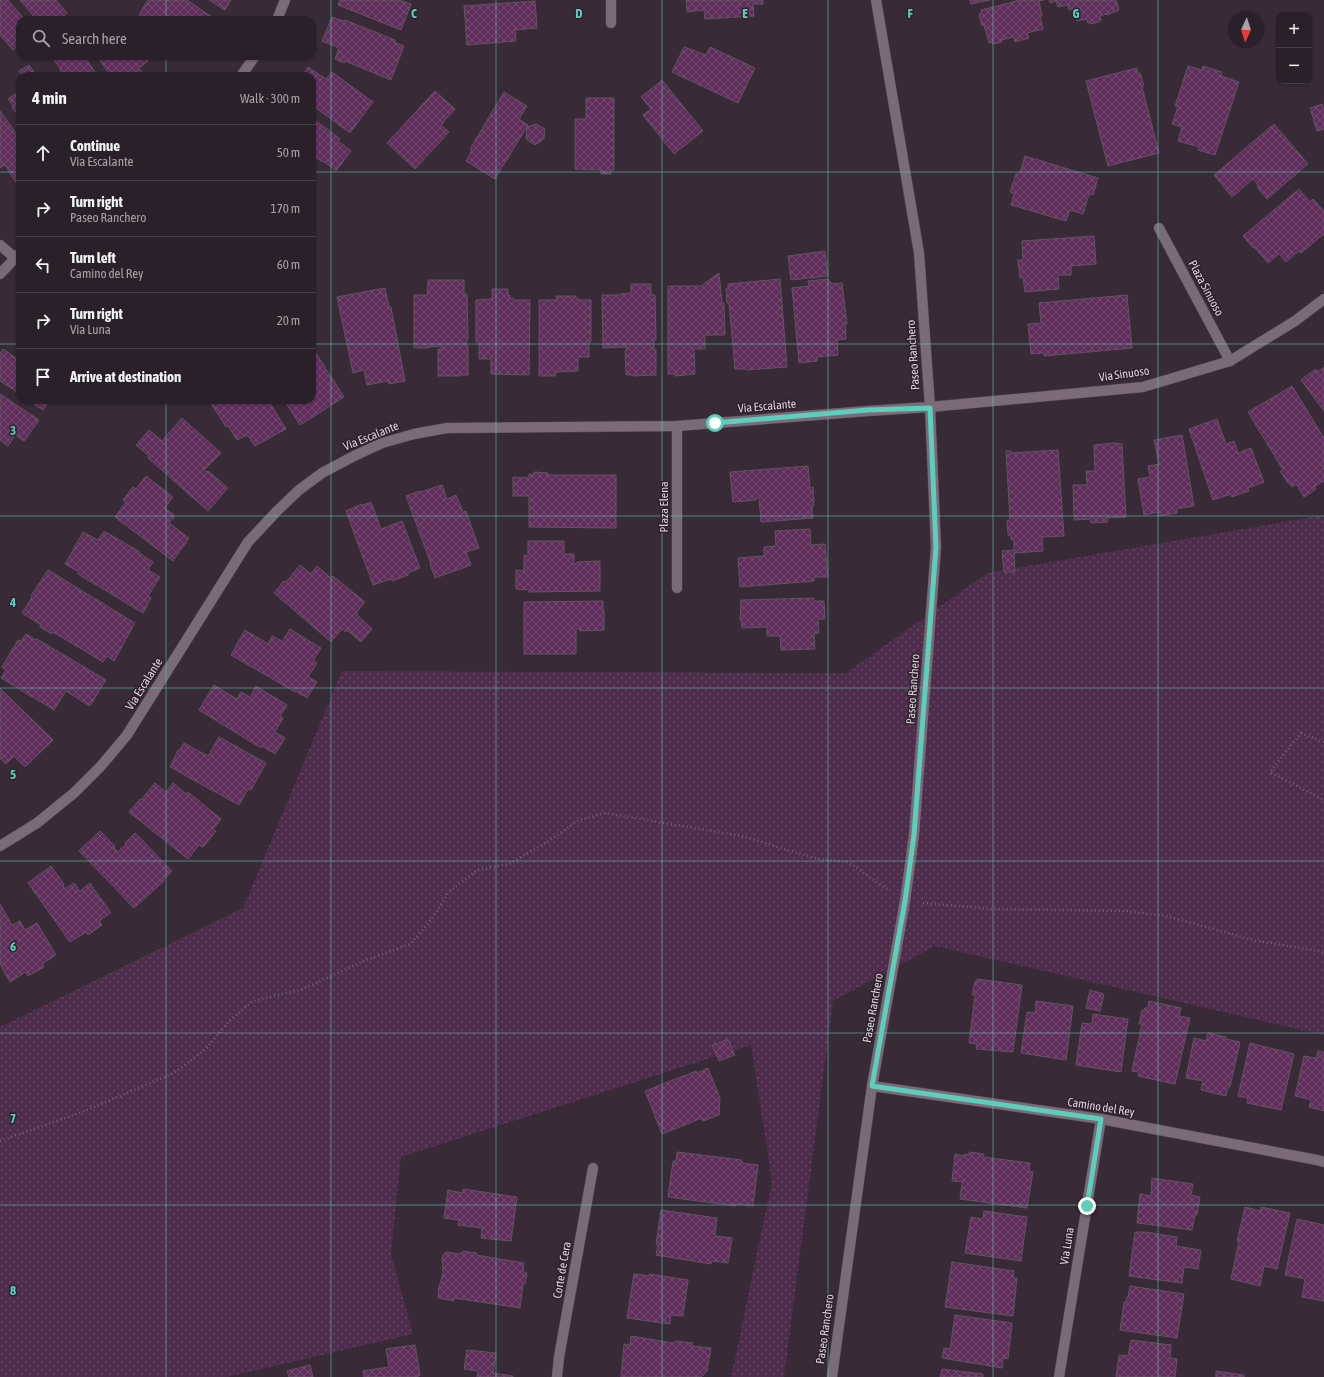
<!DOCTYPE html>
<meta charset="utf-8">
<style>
body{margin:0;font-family:"Asap Condensed",sans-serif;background:#362d35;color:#f1f3f6}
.controls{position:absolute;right:12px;top:12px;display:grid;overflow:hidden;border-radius:8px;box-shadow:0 1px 3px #0004}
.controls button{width:36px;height:36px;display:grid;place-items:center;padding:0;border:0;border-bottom:1px solid #463e46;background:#2a2029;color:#f1f3f6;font:20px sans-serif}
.compass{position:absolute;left:1228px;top:12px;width:36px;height:36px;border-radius:50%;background:#2a2029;box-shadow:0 1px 3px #0004;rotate:184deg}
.stop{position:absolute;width:12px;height:12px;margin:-9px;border:3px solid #5cceba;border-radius:50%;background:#fff}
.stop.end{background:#5cceba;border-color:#fff;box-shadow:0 1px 4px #0008}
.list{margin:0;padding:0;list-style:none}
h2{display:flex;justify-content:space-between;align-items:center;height:52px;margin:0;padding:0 16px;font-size:17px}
h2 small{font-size:13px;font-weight:400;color:#a5a3a8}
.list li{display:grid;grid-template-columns:26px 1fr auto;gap:12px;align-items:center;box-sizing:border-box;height:56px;padding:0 16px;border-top:1px solid #463e46}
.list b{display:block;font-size:15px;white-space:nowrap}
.list p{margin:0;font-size:13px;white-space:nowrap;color:#a5a3a8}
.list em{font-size:13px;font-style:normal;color:#a5a3a8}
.icon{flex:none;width:22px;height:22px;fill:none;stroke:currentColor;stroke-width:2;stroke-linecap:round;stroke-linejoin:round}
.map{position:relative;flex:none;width:1324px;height:1377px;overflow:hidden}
.search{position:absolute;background:#2a2029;box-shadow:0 1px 3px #0004;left:16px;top:16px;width:300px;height:44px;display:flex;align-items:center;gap:10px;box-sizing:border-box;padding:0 14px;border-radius:12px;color:#a5a3a8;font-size:15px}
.panel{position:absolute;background:#2a2029;box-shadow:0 1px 3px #0004;left:16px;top:72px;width:300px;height:332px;border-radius:12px}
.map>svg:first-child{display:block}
</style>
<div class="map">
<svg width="1324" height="1377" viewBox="0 0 1324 1377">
<defs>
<pattern id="grass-dots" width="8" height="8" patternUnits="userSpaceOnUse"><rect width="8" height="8" fill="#4e2c4c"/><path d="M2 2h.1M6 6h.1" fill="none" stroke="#674a65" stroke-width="1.8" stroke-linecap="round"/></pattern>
<pattern id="building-cross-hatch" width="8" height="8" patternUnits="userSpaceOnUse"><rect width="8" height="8" fill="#5f2e5b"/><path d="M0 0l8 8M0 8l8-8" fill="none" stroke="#764b72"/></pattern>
</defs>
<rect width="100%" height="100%" fill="#382b37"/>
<path fill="url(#grass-dots)" d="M1324,515V1035L935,946L833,1001L784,1377H731L772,1182L751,1045L401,1157L391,1254L413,1334L227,1377H0V1027L243,908L342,671L846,673L987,573Z"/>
<g fill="url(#building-cross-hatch)" stroke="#625360">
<path d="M0,0H8L25,20H20V44L13,50L0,35Z"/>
<path d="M20,0H56L67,13L59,20H37Z"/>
<path d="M148,0H187L215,19L147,20L139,15Z"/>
<path d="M209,0H231L225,10Z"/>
<path d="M340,0H399L411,4L401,30L338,5Z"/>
<path d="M686,0H763V4H753L754,16L705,19L704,10L687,12Z"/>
<path d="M970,0H990L971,4Z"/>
<path d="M1020,0H1044L1039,1L1042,16H1040L1043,29L1027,33L1029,38L1015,42L1014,37L1001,40L1002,42L993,44L992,42L989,43L984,25L982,26L979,14L982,13L981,10Z"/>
<path d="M1049,0H1116L1119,10L1107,15L1106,14L1100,16L1101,20L1099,21V22L1090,24V23H1088L1087,19L1077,21L1073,9L1069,10L1068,5L1058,7L1056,1L1050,3Z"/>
<path d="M535,1L537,28L515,30L516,41L467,45L464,6Z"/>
<path d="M332,17L344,21L345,20L395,40L394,42L404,46L391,80L345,61L344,63L335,59L339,48L322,41Z"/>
<path d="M684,47L706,55L710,47L755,68L738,103L672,72Z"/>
<path d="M54,56H84L98,76H64L60,70H61L52,57Z"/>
<path d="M97,56H145L148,61L139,68L145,76H111Z"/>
<path d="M29,65L37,76H22L19,71Z"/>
<path d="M1188,66L1202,70L1203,66L1222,72L1221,76L1239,82L1215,155L1198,150L1199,147L1178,141L1182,127L1172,124L1178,107L1175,106Z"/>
<path d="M308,67L326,79L332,72L373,102L350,133L312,105V76H302Z"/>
<path d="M1137,68L1138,74L1140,73L1144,86L1142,87L1159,153L1108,166L1086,81Z"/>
<path d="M662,80L703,131L674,154L643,115L651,109L641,97Z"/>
<path d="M20,86V118L12,107L13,106L8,99L19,91L17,89Z"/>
<path d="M435,91L455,109L441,125L449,132L415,169L387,143Z"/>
<path d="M504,92L527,106L519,119L528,125L495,179L466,161L472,150L470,149Z"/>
<path d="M586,98H614V170H611V174H601V170L575,169V119H586Z"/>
<path d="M1322,104L1324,112V129L1317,131L1310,108Z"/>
<path d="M0,111L20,139V182L17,184L5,165L0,168Z"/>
<path d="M312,118L340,139L338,141L351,151L336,171L323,161L322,162L312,154Z"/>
<path d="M536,124L545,129L544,139L535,145L526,139L527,127Z"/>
<path d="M1274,124L1308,164L1267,199L1257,187L1258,185L1253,179L1232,197L1214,175Z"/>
<path d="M1025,156L1098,178L1093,195L1089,194L1083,214L1070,210L1066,221L1011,205L1014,194L1010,192L1016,174H1018L1020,172Z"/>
<path d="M1299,189L1310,202L1313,199L1324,211V234L1301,253L1299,251L1286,262L1279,254L1268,263L1254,247L1253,248L1243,236Z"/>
<path d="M1094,236L1096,264L1071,266V275H1058L1059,289L1025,292L1023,277L1020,278L1018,260H1023L1022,241Z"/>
<path d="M825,251L828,276L791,280L788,256Z"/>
<path d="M719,273L722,303H724L725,335H705V349H694L695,374L675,376V374H668V286H701Z"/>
<path d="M780,279L787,367L747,370L746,369H735L729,303H727L726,289H728V284Z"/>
<path d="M828,279L829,282H831V284L842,283L847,324H845L846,339L837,340L838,355L817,357V361L799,363L792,288L809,286L808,281Z"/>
<path d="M428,280H464V294H467L468,339H467L466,346H468V375H460V376H438V349H442V346L430,347L429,348H414V295H427Z"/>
<path d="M631,284H651V295H655L656,340H654V350H656V375L634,376V375H626L625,350H627L626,347L603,348L602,295H620V294L631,293Z"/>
<path d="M385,288L389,307H391L405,381L389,384L388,381L367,385L364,370L353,373L337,297Z"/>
<path d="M492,289H508V296L510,295V298H513V300H530L529,375L491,374V359H479V342H476V300L492,299Z"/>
<path d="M1127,295L1132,348L1044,356V353L1031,354L1028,324L1041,323L1039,303Z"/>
<path d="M556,296H576V299H579V300H591V342H589V357H578V371L556,372L555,376H539V300H557Z"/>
<path d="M312,347L344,397L300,425L284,400H312Z"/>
<path d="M3,349L20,361V394L0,381V354Z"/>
<path d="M1324,367V411L1301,380L1316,369L1318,372Z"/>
<path d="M1292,386L1324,438V469L1322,470L1324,473V481L1314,487L1316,489L1304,497L1296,484L1292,487L1289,483H1288L1280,471L1283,470L1248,412Z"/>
<path d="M0,394L39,420L24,441L15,435L8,446L0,440Z"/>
<path d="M28,400H50L43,410Z"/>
<path d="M209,400H268L286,429L255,446L247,435L237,440L228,426L226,427Z"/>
<path d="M182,418L221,453L204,470L206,472L208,471L228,488L208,511L148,458L149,456L136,445L149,430L162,441Z"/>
<path d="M1217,419L1226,444L1234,441L1238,453L1251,448L1264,482L1248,488L1249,491L1232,497L1231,494L1213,500L1189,429Z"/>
<path d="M1182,435L1194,506L1177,509V513L1158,516V512L1144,515L1138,479L1150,477L1148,466L1159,464L1154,440Z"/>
<path d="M1114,443L1122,444L1126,517L1107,518L1108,522L1091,523V519L1074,520L1073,485H1087L1086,471H1095L1094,445Z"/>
<path d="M1058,450L1064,536L1042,537L1043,551L1014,553L1015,572H1004L1002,551L1014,550V539L1011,540V535H1008L1007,520H1010L1006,451H1011V453Z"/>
<path d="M808,466L810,487H813L814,505L812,506L813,518L761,522L759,498H756V500L733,502L730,472Z"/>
<path d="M534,472L548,473V475H616V528L529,527V496H513V477L529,478V474L534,475Z"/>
<path d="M146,476L173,497L165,508L175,516L169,523L189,538L173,561L115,517L126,502L123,500L133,487L136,489Z"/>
<path d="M442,485L447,499L456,495L463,512L466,511L479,548L466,552L471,565L435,578L430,564H431L406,496L420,491L421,492Z"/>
<path d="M371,502L381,529L402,521L420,568L408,573V575L392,581L391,579L373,585L346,511L362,504L363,505Z"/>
<path d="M810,529L811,545L825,544L828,577H814V581L740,587L738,558L764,556V547L776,546L775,531Z"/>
<path d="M104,531L140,552L139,553L153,562L148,570L160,577L148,596L151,598L143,613L78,574L79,572L65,564L83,532L98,540Z"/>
<path d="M528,541H564V554H574V564L577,563V562L600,561V591L529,592V590L516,589V570L524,571V555L528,556Z"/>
<path d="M300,565L311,574L317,566L331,578L333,576L365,602L356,613L358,614L357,615L372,629L361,642L347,630L346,632L342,629L331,642L274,593L284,581L286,582Z"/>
<path d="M48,570L135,623L114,661L107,656L103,662L53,632L52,634L40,627L41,625L22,613L32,597L31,596Z"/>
<path d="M814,598V601H824L825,619H818L819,633H814L815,649L781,650L780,636H767V627L742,628L741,619L740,620L741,600Z"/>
<path d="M603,601V610H604V630L580,631V629H576V654H524V602Z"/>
<path d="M290,629L321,648L313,661L317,663L308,677L317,682L307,698L295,691V692L231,655L245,630L268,644L272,636L282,641Z"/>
<path d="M26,634L36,640L37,639L106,680L90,706L66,691L54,710L1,678L6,670L2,667L18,640L21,641Z"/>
<path d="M214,685L237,699L241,692L250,697L256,686L287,705L280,716L283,718L275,732L285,738L275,754L262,746L261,748L199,710Z"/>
<path d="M0,688L53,740L25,767L14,756L6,764L0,758Z"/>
<path d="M219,737L266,763L251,790L248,789L239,805L170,767L178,750L179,751L184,743L208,756Z"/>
<path d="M155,783L166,792L173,783L186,794L188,792L221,819L213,829L216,831L203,847L199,845L188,859L129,812L140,799L141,800Z"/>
<path d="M100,831L115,846L114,848L118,852L126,844L125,843L135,833L172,871L163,880L164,881L134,908L79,851Z"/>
<path d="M51,866L64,884L63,885L65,889L74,883L80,891L90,883L111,913L99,921L102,925L88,935L86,932L70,942L28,883Z"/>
<path d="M0,904L12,925L20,921L25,930L37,923L56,955L42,964L44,967L28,976L26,972L10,982L0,964Z"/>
<path d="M977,979L1022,985L1013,1052L976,1049L977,1044L969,1043L975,995H972L975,981L977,982Z"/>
<path d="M1090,990L1104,994L1100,1011L1086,1008Z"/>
<path d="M1036,1001L1073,1006L1066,1060L1021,1053L1027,1012L1035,1013Z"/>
<path d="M1149,1001L1181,1008L1179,1016L1190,1018L1175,1084L1138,1076L1139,1072L1132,1071L1142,1024H1139L1142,1010L1144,1011L1145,1008H1148Z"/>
<path d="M1093,1014L1128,1019L1121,1072L1076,1065L1082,1023L1092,1024Z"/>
<path d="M1208,1033L1226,1037V1039L1240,1042L1230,1087H1228L1226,1096L1201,1090L1203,1081L1186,1078L1194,1038L1206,1041Z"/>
<path d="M728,1039L735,1055L719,1061L712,1045Z"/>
<path d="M1250,1043L1294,1054L1281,1110L1247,1103L1248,1098L1238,1096Z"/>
<path d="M1318,1051L1324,1052V1111L1309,1107L1311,1100L1295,1096L1304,1056L1316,1058Z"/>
<path d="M708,1068L720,1098L719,1115L703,1121L702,1118L662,1134L645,1091L696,1071L697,1073Z"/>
<path d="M677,1152L742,1160V1163L758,1165L753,1206L736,1204V1206L668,1197L673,1161H676Z"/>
<path d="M969,1152L984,1154L983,1157L1030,1163L1029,1171L1033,1172L1027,1208L960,1199L962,1182L952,1181L955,1154L965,1156V1154L969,1155Z"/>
<path d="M1152,1178L1193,1184L1191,1195L1200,1197L1197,1215H1195L1192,1230L1137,1223L1140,1194L1151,1196Z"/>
<path d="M463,1189L517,1197L511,1241L481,1238L482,1228L458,1225L459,1220L444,1218L448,1190L463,1193Z"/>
<path d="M1245,1207L1260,1211L1261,1207L1290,1213L1277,1269L1264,1266L1260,1286L1231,1279L1239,1241H1237Z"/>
<path d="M661,1210L717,1218L715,1236L732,1238L728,1263L712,1261L711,1264L656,1255L658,1245L656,1244Z"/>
<path d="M984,1211L1027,1217L1021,1261L965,1253L971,1217L983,1219Z"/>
<path d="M1297,1219L1324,1225V1301L1302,1297L1305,1279L1285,1275Z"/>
<path d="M1135,1232H1145L1177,1237L1176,1246L1201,1250L1198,1269L1184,1267L1182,1283L1129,1276Z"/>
<path d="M463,1251L477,1253L476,1255L524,1263L523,1272L527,1273L525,1284H523L520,1308L454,1298V1301L438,1298L439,1286L441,1281L443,1272L442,1257L446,1252L459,1254L460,1253H463Z"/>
<path d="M952,1262L1014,1271L1013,1278H1017L1013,1316L945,1307Z"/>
<path d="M634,1274L649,1276V1274L688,1280L683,1316L671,1315L670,1324L627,1318Z"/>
<path d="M1130,1286L1184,1294L1177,1338L1120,1330L1124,1302H1126L1127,1297H1128Z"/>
<path d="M955,1315L1012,1323L1008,1359L1003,1358L1002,1368L942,1358L944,1348L950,1349Z"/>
<path d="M631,1336L673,1343L676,1341L693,1343L692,1346L711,1348L707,1371L701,1377H621L624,1344L630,1345Z"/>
<path d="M1131,1340L1171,1345L1170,1358L1177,1359L1175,1377H1116L1119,1355L1128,1356Z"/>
<path d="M415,1345L420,1375L418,1376V1377H364L363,1371L389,1367L386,1349Z"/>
<path d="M467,1350L496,1353L493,1373L513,1376V1377H477L478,1371L464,1369Z"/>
<path d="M310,1365L313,1377H289L287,1371Z"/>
<path d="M942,1369L983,1374V1377H940Z"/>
<path d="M1216,1371L1244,1375V1377H1216Z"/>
</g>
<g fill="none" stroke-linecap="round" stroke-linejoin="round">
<defs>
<g id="minor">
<path d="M611,0V23"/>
<path d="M277,20L285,0"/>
<path d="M241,76L255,56"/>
<path d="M1159,228L1230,361"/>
<path d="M0,245L15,258"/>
<path d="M0,274L20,253"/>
<path d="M677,426V588"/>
<path d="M0,846L37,823L74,793L101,766L127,735L248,542L278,510L299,490L322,473L352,457L382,443L414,434L447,428L677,426L868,411L930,407L1143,387L1230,361L1295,321L1324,299"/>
<path d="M557,1377L559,1357L593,1168"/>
<path d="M1059,1377L1101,1119"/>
</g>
<path id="tertiary" d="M872,1086L1101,1119L1317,1160L1324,1162"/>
<path id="secondary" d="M832,1377L872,1086L905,901L914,835L936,547L930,407L919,253L876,0"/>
</defs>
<use href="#minor" stroke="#544953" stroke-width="11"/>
<use href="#tertiary" stroke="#544953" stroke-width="11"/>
<use href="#secondary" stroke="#544953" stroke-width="11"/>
<g stroke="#716570" stroke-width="2.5" stroke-dasharray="1 3" stroke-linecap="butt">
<path d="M1324,742L1301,733L1270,772L1322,799L1324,801"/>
<path d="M923,903L992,909L1126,911L1166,916L1253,940L1324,952"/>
<path d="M0,1141L82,1112L174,1073L206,1049L229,1021L253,1001L303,989L364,961L410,944L429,923L449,892L477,870L509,864L549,841L579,820L605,813L742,836L818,859L848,862L888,890"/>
</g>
<use href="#minor" stroke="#7b6b79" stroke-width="10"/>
<use href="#tertiary" stroke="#7b6b79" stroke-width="10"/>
<use href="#secondary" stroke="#7b6b79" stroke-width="10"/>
</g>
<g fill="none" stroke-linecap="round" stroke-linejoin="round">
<path stroke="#5cceba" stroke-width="5" d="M715,423L868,410L930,408L936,547L914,835L905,901L872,1086L1101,1119L1087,1206"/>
</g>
<path fill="none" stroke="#5cceba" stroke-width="1" stroke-opacity="0.55" d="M166,0V20M331,0V1377M496,0V1377M662,0V1377M828,0V1377M993,0V1377M1158,0V1377M166,56V76M0,172H20M312,172H1324M0,344H20M312,344H1324M166,400V1377M0,516H1324M0,688H1324M0,861H1324M0,1033H1324M0,1205H1324"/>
<g text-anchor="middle" stroke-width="3" stroke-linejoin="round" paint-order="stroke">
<g font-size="12" fill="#ddd4dc" stroke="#2e212d">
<text transform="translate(1206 288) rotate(62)" y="4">Plaza Sinuoso</text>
<text transform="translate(913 355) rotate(-94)" y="4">Paseo Ranchero</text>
<text transform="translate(1124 374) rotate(-8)" y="4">Via Sinuoso</text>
<text transform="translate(767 406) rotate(-5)" y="4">Via Escalante</text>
<text transform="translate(371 436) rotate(-22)" y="4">Via Escalante</text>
<text transform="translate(664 507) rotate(-90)" y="4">Plaza Elena</text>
<text transform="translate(144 684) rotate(-58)" y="4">Via Escalante</text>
<text transform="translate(913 689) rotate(-86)" y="4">Paseo Ranchero</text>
<text transform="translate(873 1008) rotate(-80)" y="4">Paseo Ranchero</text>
<text transform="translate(1101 1107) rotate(9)" y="4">Camino del Rey</text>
<text transform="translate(1067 1246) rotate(-81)" y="4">Via Luna</text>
<text transform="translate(562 1270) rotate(-80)" y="4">Corte de Cera</text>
<text transform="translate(825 1329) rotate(-82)" y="4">Paseo Ranchero</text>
</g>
</g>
<g font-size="13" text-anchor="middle" font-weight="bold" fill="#5cceba" stroke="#2e212d" stroke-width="3" stroke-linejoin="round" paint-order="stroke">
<text x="414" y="18">C</text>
<text x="579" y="18">D</text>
<text x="745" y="18">E</text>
<text x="910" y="18">F</text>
<text x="1076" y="18">G</text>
<text x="13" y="435">3</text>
<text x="13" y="607">4</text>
<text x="13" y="779">5</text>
<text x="13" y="951">6</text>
<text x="13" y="1123">7</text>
<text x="13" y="1295">8</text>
</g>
</svg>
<div class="controls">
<button>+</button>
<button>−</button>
</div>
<svg class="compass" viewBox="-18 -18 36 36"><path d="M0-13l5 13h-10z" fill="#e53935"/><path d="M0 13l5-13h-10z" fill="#a5a3a8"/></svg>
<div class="stop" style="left:715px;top:423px"></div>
<div class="stop end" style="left:1087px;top:1206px"></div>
<div class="search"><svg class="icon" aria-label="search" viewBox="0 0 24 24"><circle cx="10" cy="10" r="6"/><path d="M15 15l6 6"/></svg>Search here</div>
<section class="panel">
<h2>4 min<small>Walk · 300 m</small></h2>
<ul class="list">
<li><svg class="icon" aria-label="ahead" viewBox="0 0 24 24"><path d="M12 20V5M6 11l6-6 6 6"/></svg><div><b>Continue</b><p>Via Escalante</p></div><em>50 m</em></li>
<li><svg class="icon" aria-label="right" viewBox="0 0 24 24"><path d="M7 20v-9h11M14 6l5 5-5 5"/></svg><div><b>Turn right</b><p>Paseo Ranchero</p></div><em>170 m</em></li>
<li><svg class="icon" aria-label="left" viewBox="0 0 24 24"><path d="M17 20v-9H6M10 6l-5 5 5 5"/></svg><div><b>Turn left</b><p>Camino del Rey</p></div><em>60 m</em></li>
<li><svg class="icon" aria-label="right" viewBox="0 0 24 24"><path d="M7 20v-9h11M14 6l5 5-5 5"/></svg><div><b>Turn right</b><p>Via Luna</p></div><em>20 m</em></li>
<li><svg class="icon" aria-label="arrive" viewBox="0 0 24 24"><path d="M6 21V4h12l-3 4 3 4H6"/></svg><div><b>Arrive at destination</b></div></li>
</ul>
</section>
</div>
